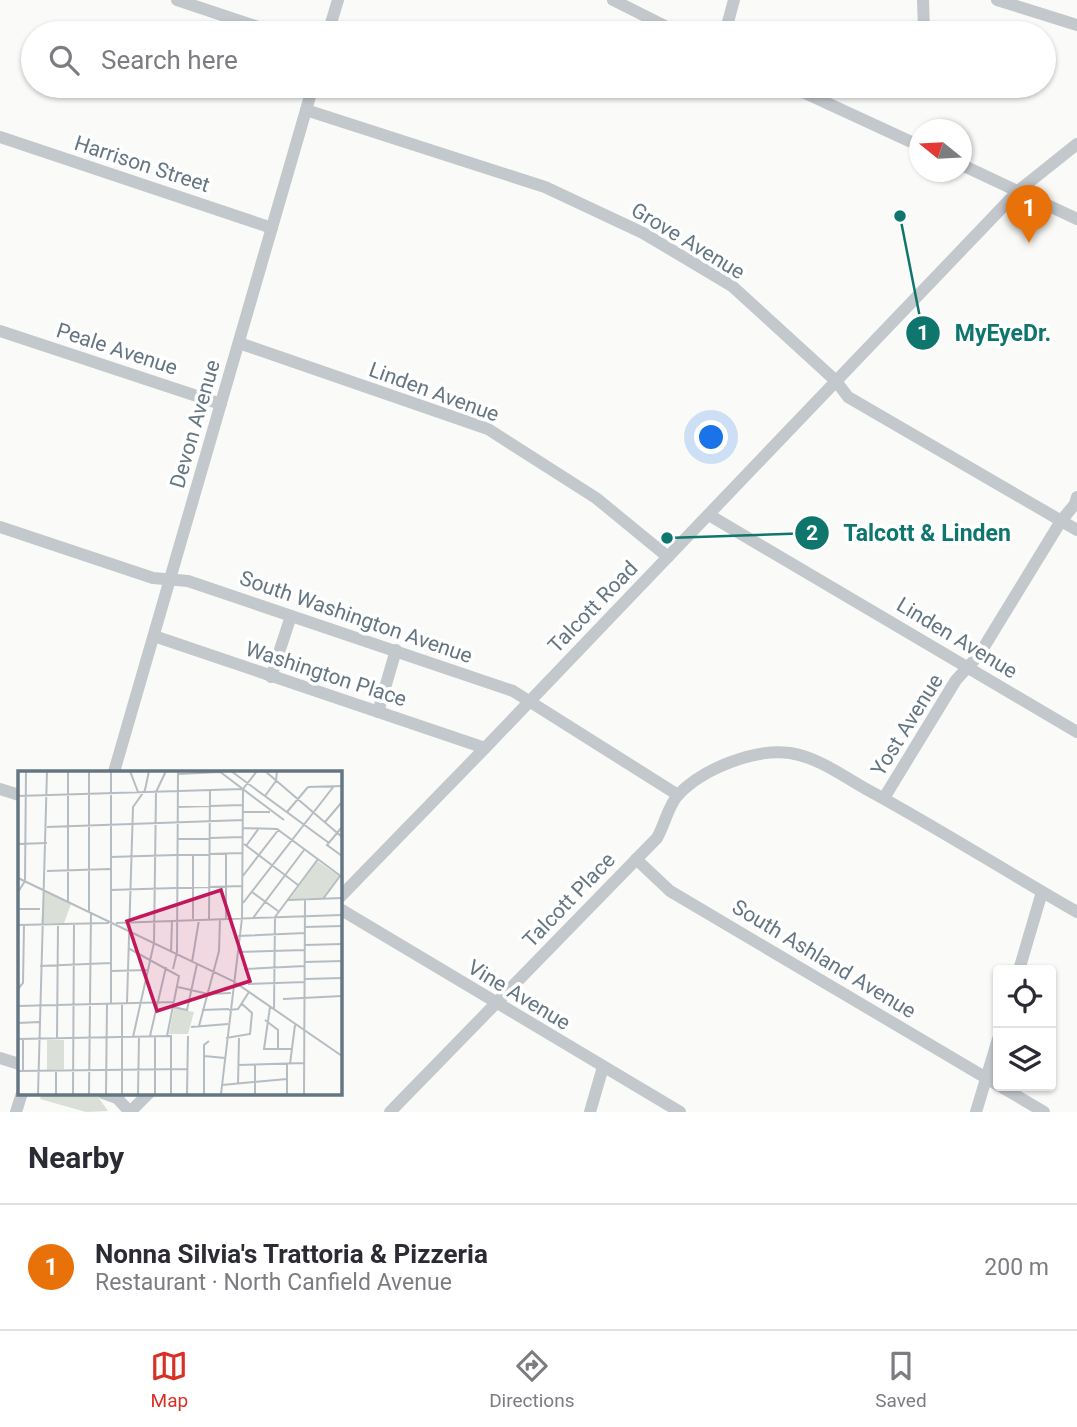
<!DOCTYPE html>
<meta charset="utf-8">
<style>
body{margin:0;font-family:Roboto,sans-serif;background:#f7f7f7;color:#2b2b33}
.controls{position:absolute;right:21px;bottom:21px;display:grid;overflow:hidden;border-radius:7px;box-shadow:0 2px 5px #0004}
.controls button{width:63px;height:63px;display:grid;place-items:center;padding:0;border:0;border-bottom:2px solid #e1e1e2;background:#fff;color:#2b2b33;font:35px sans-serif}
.compass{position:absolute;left:909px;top:119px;width:63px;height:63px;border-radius:50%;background:#fff;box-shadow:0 2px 5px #0004;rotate:288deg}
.you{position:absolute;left:712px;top:438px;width:24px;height:24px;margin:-18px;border:5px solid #fff;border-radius:50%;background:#1a73e8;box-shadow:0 0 0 10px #1a73e833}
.badge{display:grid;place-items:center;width:46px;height:46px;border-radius:50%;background:#d93025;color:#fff;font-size:23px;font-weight:700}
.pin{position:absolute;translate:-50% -58px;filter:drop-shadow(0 2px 4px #0008)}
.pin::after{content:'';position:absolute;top:37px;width:24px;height:21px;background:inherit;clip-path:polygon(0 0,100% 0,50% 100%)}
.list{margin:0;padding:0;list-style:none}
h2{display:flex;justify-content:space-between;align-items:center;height:91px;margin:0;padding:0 28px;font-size:30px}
h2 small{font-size:23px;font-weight:400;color:#7c7c81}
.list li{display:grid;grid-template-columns:46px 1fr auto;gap:21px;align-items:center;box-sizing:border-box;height:126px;padding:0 28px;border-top:2px solid #e1e1e2}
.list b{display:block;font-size:26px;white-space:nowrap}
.list p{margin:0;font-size:23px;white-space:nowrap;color:#7c7c81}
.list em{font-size:23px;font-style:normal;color:#7c7c81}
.icon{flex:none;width:38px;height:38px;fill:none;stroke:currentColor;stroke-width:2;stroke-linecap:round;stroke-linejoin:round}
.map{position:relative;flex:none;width:1077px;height:1112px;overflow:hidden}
.search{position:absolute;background:#fff;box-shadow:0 2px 5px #0004;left:21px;right:21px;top:21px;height:77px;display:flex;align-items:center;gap:18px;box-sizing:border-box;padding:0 24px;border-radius:38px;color:#7c7c81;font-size:26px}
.sheet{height:217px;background:#fff}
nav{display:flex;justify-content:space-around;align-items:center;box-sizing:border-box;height:98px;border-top:2px solid #e1e1e2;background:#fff;font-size:19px;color:#7c7c81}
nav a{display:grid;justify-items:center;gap:4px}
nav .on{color:#d93025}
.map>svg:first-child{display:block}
</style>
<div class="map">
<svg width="1077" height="1112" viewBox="0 0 1077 1112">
<rect width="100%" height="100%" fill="#fafaf8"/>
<path fill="#dadfd7" d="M42,1093H83L98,1097L108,1111L86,1112L40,1099Z"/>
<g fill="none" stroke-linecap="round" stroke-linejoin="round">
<g stroke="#c3c8cc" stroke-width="12">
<path d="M177,0L276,33"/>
<path d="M613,0L679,33"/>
<path d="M923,0L924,30"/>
<path d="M997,0L1077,25"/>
<path d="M328,33L338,0"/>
<path d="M725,33L734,0"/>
<path d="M790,86L920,146"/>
<path d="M306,110L545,187L643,233L732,286L836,381L848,397L1077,530"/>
<path d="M0,137L272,228"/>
<path d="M962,165L1077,219"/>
<path d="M0,331L221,404"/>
<path d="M239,343L488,429L596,498L668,557"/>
<path d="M709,515L1077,732"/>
<path d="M0,527L153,578L188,581L513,691L678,795"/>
<path d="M154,636L485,748"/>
<path d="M271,677L291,616"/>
<path d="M378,712L396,650"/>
<path d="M114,772L313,86"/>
<path d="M0,789L19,795"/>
<path d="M884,798L956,680L979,655L1061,521L1075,504L1077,497"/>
<path d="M636,859L670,891L998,1085"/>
<path d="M340,897L485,748L1018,191L1077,144"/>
<path d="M340,909L680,1112"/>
<path d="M1019,970L1042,892"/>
<path d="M0,1058L19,1064"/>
<path d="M1000,1086L1044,1112"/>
<path d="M103,1093L117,1098L130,1112"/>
<path d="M16,1112L22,1093"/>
<path d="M130,1112L149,1093"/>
<path d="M390,1112L657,838C665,824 668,806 678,795C702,769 755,748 790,753C817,757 843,776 866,789C938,828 1007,872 1077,912"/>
<path d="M590,1112L603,1067"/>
<path d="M976,1112L998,1039"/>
</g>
</g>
<g text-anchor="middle" stroke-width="7" stroke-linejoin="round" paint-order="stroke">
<g font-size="21" fill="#657683" stroke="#fff">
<text transform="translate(142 164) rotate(18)" y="7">Harrison Street</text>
<text transform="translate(688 241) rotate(31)" y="7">Grove Avenue</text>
<text transform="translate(117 349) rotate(18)" y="7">Peale Avenue</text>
<text transform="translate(434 392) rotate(20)" y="7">Linden Avenue</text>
<text transform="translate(195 424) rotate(-74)" y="7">Devon Avenue</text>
<text transform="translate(593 607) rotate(-46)" y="7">Talcott Road</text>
<text transform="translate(356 617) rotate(19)" y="7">South Washington Avenue</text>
<text transform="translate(957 638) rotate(31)" y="7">Linden Avenue</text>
<text transform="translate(326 674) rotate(18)" y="7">Washington Place</text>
<text transform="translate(907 725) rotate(-58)" y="7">Yost Avenue</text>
<text transform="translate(569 900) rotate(-46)" y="7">Talcott Place</text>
<text transform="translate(824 959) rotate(31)" y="7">South Ashland Avenue</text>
<text transform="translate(519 995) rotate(31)" y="7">Vine Avenue</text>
</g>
</g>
<g transform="translate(18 771)">
<rect width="324" height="324" fill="#fafaf8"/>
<path d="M299,90L321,105L305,127L272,128ZM26,120L53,133L46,152H23ZM156,237L176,241L170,263H151ZM29,269H46V298L29,299Z" fill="#dadfd7"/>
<path fill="none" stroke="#b5bdc2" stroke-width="2" d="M93,0V233M112,0L120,21M201,0L266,49M213,0L311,72M247,0L324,66M160,3L202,1M290,16L324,15M225,18L239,0M0,25L225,18M247,25L258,10L259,0M159,36L225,34M225,41H252M269,41L290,16M307,51L324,31M29,56L225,49M324,56L309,74L324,85M225,57L259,58L324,106M159,68L225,66M0,73L29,72M226,73L280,114M228,75L241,57M92,86L224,82M29,100L92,98M224,106L261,58M0,107L215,210L324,285M92,119L224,115M0,121L7,110L8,0M234,121L260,140M305,128L322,105M270,129L324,127M50,130V0M225,132L316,15M0,138H22M71,140V0M208,147V83M235,147L286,79M175,148V84M191,149L192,19M98,152L324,144M0,154L91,152M287,156L324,155M220,165L287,162M287,174L324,173M110,177L161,205L149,265M153,181L154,150M219,181L287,179M174,191L181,149M287,191L324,190M22,195L93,192M155,198L159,181L160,0M226,198L287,195M93,200L130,199M287,208L324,207M230,213L287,211M160,216L190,223L213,222M0,218L5,212L6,154M265,228L324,225M109,232L115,36L127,19L131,0M0,235L156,231M155,236L169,239L179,193M252,236L246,278H273M256,238L257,146L300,88M184,239L211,238M211,239L220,238L231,221M247,249L260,259V279M0,252L21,251M181,255L201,180L202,148M173,256L210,253M132,265L148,196M115,266L136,172L138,21L148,0M39,267L40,153M208,267L232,263L234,242L224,233M0,268L153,265V323M5,268V300M186,285L207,287M272,293L277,254M220,294L286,292M0,300L169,298M204,314L269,308M220,314L221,267M20,323L29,0M38,323V300M55,323L56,152M71,323L73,141M88,323L89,233M104,323V233M120,323L121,266M137,323V265M169,323L170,265M186,323V274L191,270M203,323L224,147L225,18M237,323V294M269,323V293M286,323L287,129"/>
<path fill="#c2185b" fill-opacity="0.15" stroke="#c2185b" stroke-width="3.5" d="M203,119L232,210L139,240L109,150Z"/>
<rect width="324" height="324" fill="none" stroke="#657683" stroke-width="3.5"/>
</g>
<path fill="none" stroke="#0f766e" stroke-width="2.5" d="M900 216L923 333M667 538L812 533"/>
<g fill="#0f766e" stroke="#fff" stroke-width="2.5">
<circle cx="900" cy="216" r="7"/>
<circle cx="667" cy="538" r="7"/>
<circle cx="923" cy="333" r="18"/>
<circle cx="812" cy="533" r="18"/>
</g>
<g font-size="21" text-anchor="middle" font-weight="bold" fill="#fff">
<text x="923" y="340">1</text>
<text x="812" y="540">2</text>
</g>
<g font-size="23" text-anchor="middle" font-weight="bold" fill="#0f766e" stroke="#fff" stroke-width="7" stroke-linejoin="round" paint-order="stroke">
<text x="1003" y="341">MyEyeDr.</text>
<text x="927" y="541">Talcott &amp; Linden</text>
</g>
</svg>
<div class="controls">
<button><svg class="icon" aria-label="locate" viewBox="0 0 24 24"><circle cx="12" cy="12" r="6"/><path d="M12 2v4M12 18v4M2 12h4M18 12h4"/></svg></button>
<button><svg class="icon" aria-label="layers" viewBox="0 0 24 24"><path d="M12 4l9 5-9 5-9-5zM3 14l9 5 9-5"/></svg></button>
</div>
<svg class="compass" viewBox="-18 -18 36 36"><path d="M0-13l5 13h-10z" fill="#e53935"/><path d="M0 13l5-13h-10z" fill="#7c7c81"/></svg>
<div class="you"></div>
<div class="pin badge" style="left:1029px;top:243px;background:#e8710a">1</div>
<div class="search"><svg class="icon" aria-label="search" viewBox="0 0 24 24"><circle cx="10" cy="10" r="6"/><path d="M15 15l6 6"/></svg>Search here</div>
</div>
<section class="sheet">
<h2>Nearby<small></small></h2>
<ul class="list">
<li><span class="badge" style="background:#e8710a">1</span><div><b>Nonna Silvia's Trattoria &amp; Pizzeria</b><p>Restaurant · North Canfield Avenue</p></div><em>200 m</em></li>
</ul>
</section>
<nav>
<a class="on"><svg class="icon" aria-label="map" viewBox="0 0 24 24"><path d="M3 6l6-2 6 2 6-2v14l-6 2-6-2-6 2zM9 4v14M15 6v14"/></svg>Map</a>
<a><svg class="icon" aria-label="directions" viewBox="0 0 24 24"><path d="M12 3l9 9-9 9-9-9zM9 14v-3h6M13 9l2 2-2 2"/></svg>Directions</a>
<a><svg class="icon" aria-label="saved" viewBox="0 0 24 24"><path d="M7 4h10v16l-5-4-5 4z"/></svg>Saved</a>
</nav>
